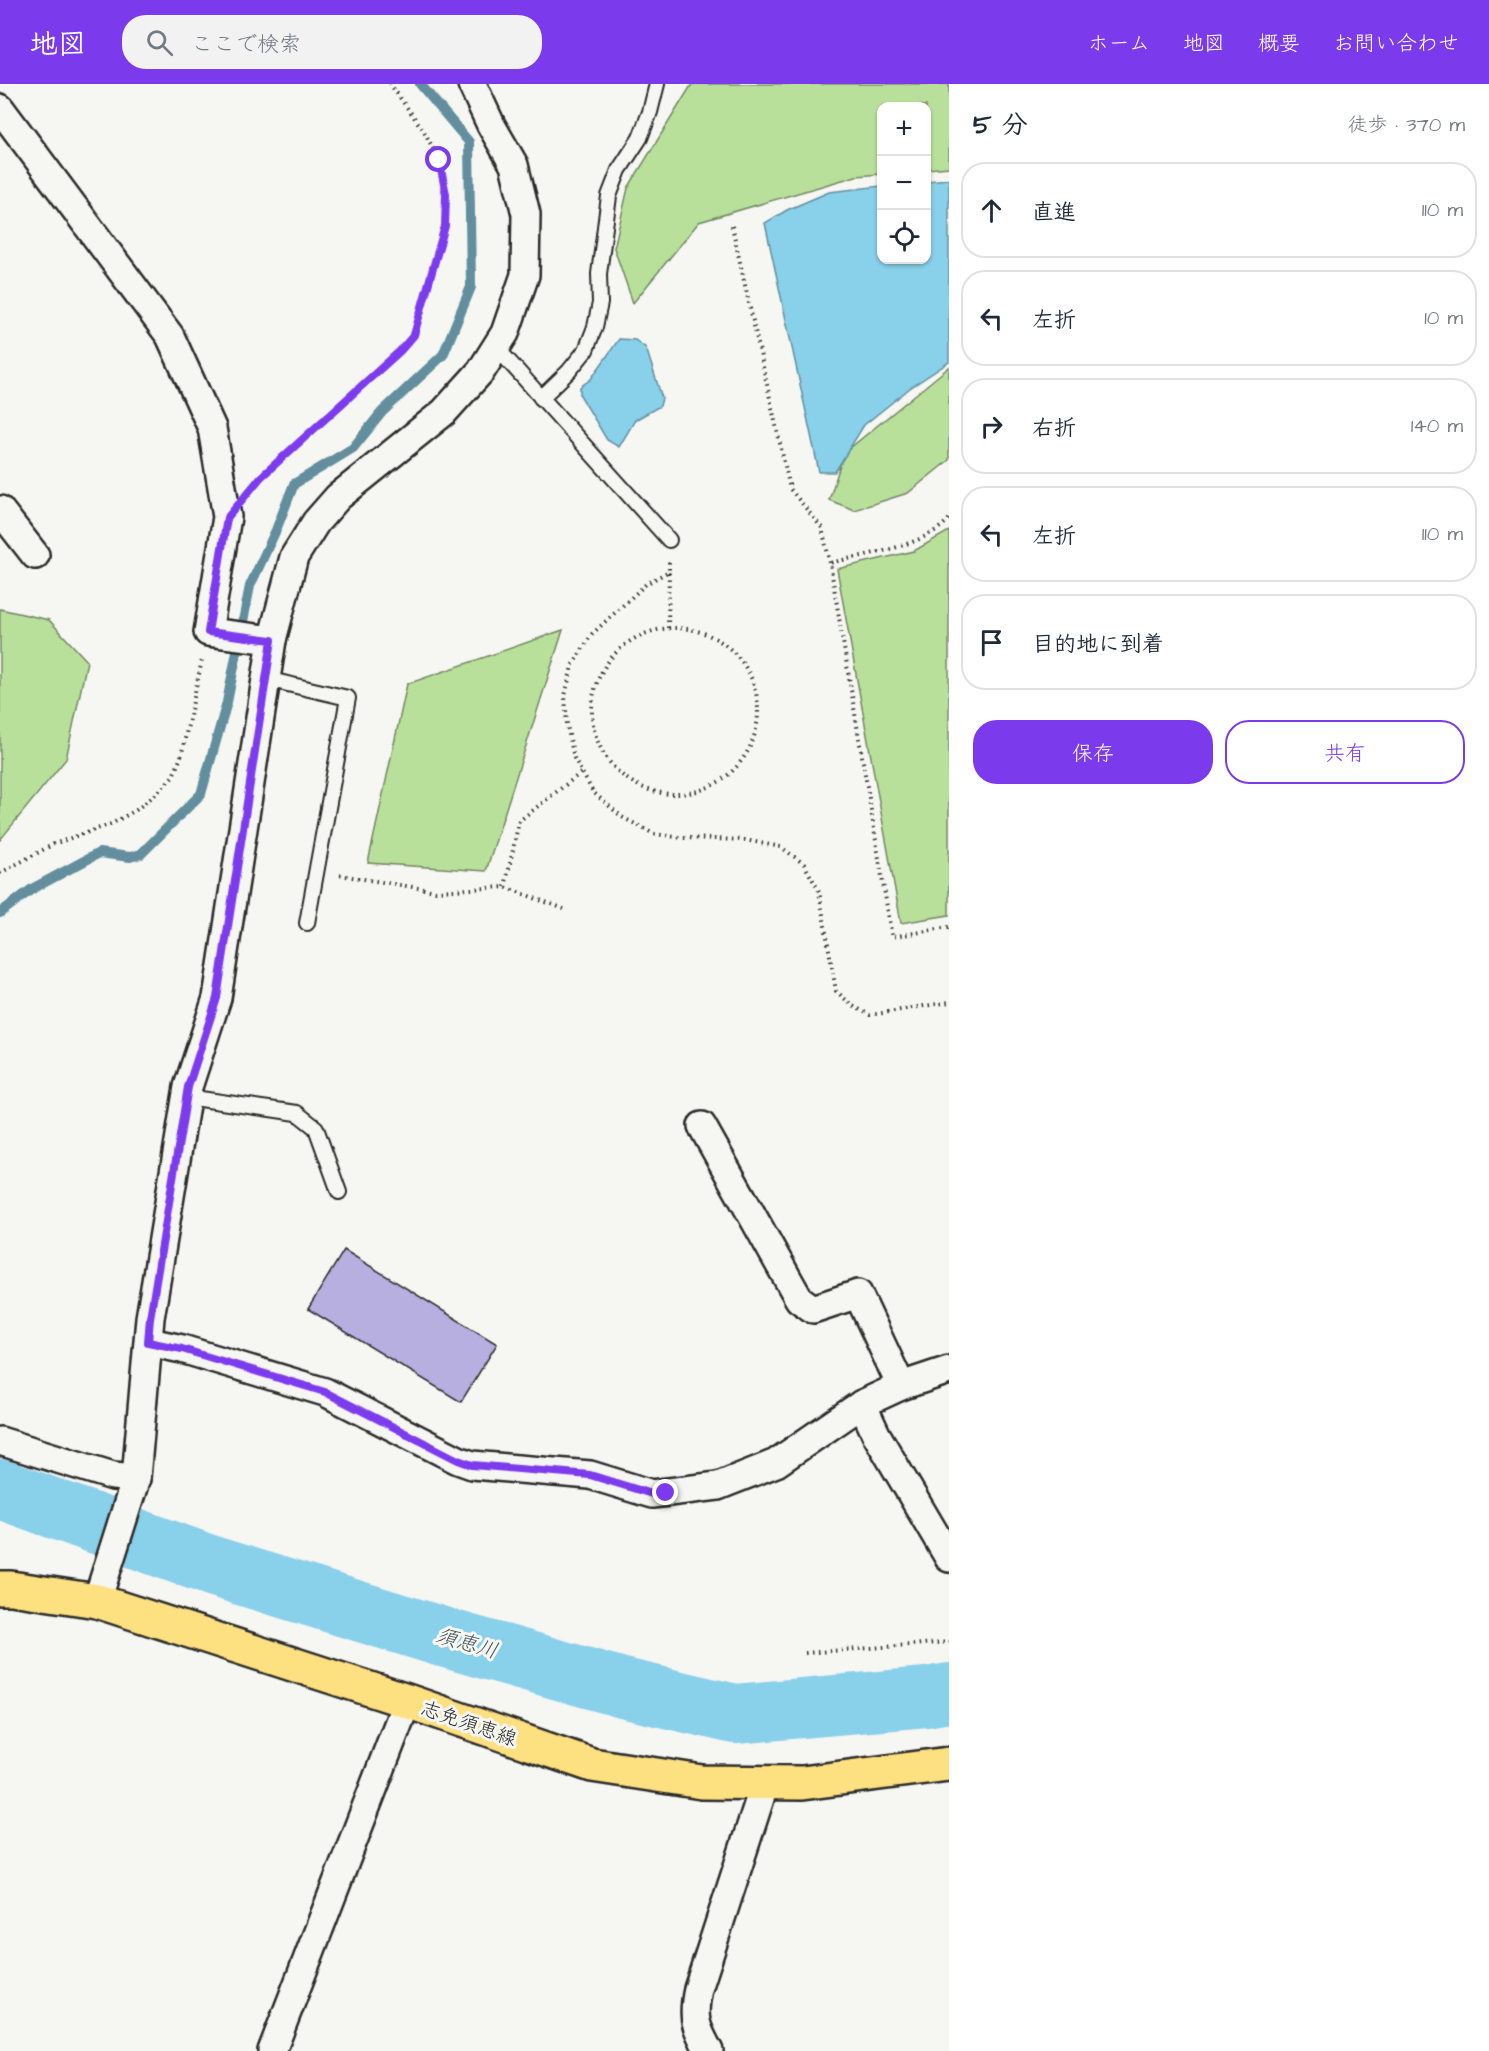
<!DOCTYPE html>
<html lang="ja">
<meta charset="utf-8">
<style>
body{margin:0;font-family:"Architects Daughter","Klee One",sans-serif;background:#f2f2f3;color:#1f2937}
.controls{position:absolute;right:18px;top:18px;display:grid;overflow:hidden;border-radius:12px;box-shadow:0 2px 4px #0004}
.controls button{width:54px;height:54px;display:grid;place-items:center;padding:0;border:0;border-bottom:2px solid #e0e1e3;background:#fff;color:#1f2937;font:30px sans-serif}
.stop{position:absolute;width:18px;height:18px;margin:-14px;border:4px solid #7c3aed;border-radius:50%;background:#fff}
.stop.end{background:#7c3aed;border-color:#fff;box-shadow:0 2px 6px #0008}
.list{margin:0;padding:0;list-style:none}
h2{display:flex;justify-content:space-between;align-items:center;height:78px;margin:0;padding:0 24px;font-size:26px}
h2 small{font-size:20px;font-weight:400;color:#747a83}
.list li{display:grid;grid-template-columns:39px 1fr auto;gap:18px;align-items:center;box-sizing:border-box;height:96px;margin:0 12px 12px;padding:0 12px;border:2px solid #e0e1e3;border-radius:24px}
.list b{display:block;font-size:22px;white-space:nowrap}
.list em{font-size:20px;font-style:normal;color:#747a83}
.actions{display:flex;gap:12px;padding:18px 24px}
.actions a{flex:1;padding:14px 0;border:2px solid #7c3aed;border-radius:24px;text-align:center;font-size:21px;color:#7c3aed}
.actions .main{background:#7c3aed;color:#fff}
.icon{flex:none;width:33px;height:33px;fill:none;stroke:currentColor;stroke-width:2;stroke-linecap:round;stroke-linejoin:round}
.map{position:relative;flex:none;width:949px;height:1967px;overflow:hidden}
header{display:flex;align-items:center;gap:36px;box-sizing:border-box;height:84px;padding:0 30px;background:#7c3aed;color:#fff}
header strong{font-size:28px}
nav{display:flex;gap:33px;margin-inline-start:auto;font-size:21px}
.search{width:420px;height:54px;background:#f2f2f3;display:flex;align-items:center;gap:15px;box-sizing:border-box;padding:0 21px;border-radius:24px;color:#747a83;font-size:22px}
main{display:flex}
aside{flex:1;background:#fff}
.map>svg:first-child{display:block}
</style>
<header>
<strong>地図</strong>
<div class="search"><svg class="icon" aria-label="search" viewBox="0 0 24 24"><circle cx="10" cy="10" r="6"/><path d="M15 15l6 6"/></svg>ここで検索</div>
<nav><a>ホーム</a><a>地図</a><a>概要</a><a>お問い合わせ</a></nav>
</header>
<main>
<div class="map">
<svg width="949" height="1967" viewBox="0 0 949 1967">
<rect width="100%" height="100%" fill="#f6f6f2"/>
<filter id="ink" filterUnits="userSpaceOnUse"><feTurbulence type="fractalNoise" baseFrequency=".0167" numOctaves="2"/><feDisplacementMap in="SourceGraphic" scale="12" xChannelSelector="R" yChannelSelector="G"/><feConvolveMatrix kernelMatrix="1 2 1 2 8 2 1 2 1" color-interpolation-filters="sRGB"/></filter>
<g filter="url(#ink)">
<g fill="#b9e09b" stroke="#728663" stroke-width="1.5">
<path d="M692,0H949V83L927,85L926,22H882L881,90L856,92L699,138L633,219L614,164L628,104Z"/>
<path d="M949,283V376L908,409L854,426L829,416L844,369Z"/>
<path d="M949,447V831L901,839L837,485L914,467Z"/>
<path d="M0,525L49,536L87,577L66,675L0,756Z"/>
<path d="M563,546L486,787L368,779L407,600Z"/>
</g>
<g fill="#89d0ea" stroke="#638e9e" stroke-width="1.5">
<path d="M949,95V278L910,304L864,341L835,388H819L765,139L787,126L829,108L881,102L882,176H926L927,97Z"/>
<path d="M619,255L635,256L646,264L662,314L660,322L635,336L619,363L607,356L580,311V303L591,295Z"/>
</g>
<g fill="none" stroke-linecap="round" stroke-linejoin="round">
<path stroke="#638e9e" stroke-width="10" d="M0,829L32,805L99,769L130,773L141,770L201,710L227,618L250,502L276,446L294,400L353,364L382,328L443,271L471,203L469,58L420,0"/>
<path stroke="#89d0ea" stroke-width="60" d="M0,1405L215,1483L446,1554L623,1604L735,1630L926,1613L949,1609"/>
</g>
<path fill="#b6afe0" stroke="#2b2b2b" stroke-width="1.5" d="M344,1166L497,1260L461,1318L308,1225Z"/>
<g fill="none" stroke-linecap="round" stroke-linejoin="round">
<defs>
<g id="lane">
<path d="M496,263L669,456"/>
<path d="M541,314L569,287L586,266L595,243L600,219L599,190L609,112L619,86L640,54L650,28L657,0"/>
<path d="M266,595L348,614L307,839"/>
<path d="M187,1013L297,1029L316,1044L339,1108"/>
</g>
<g id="street">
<path d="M0,24L170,252L212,344L227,433L208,548L272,556"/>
<path d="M0,426L35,471"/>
<path d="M702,1042L799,1215L813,1225L858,1210L901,1302"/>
<path d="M149,1258L182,1265L325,1308L458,1376L472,1381L590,1391L652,1410L718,1402L776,1379L862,1320"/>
<path d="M949,1286L901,1302L862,1320L876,1350L949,1474"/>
<path d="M0,1357L113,1392L136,1394"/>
<path d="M97,1517L136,1394L150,1234L188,1003L217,914L272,556L294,473L316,438L338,413L444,328L481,287L505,249L525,191L526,130L514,81L491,41L472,0"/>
<path d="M272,1967L407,1617"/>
<path d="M709,1967C695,1942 692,1933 698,1905L765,1699"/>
</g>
<path id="primary" d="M0,1504H11L97,1517L407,1617L592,1681L702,1698L802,1699L949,1680"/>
</defs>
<use href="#lane" stroke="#2b2b2b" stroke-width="18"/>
<use href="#street" stroke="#2b2b2b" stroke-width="32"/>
<use href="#primary" stroke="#2b2b2b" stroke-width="38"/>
<g stroke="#2b2b2b" stroke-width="4" stroke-dasharray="1.5 4.5" stroke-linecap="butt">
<path d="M732,142L790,405L822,444L830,479"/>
<path d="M253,403L261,393L400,267L414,251L420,233L445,142L446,110L439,76L424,47L390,0"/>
<path d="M949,435C924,463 866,470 830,479L892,853L949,843"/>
<path d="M669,478V487L646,500L592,550L572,582L565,612L567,641L574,674L593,708L622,733L654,750L683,754L745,756L781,763L804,780L819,807L836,907L853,922L870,931L949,918"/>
<path d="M668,544L669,487"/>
<circle cx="675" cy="627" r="83"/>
<path d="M0,789L54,760L111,740L136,726L156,710L173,692L181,673L202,576"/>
<path d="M340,791L436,807L505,803L564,825"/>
<path d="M505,803L519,737L582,688"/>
<path d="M805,1569L949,1558"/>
</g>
<use href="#lane" stroke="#f6f6f2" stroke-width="14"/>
<use href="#street" stroke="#f6f6f2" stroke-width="27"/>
<use href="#primary" stroke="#fde080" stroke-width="33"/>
</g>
</g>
<g fill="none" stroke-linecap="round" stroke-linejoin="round" filter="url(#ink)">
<path stroke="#7c3aed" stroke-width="8" d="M439,76L446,110L445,142L414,251L400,267L261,393L227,434L208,548L272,556L217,914L188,1003L150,1234L148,1258L182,1265L325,1308L458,1376L472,1381L590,1391L652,1410L666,1409"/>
</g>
<g text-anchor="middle" stroke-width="6" stroke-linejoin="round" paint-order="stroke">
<g font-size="20" fill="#2b2b2b" stroke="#f6f6f2">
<text transform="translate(469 1639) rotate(19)" y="7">志免須恵線</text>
</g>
<g font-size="21" font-style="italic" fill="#42545b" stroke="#f6f6f2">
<text transform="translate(467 1559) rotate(16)" y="7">須恵川</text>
</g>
</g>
</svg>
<div class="controls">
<button>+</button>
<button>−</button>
<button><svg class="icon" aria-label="locate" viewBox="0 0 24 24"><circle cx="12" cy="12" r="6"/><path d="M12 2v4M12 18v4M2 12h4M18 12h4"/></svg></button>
</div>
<div class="stop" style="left:439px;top:76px"></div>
<div class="stop end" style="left:666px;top:1409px"></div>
</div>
<aside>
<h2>5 分<small>徒歩 · 370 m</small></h2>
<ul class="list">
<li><svg class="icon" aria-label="ahead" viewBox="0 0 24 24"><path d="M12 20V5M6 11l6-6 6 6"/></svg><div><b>直進</b></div><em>110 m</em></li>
<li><svg class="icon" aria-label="left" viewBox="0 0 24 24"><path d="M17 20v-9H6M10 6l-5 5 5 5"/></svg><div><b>左折</b></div><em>10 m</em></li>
<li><svg class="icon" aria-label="right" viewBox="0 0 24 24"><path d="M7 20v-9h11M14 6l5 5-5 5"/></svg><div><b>右折</b></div><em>140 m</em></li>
<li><svg class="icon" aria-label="left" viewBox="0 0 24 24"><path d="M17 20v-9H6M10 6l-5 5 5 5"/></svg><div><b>左折</b></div><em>110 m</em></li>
<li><svg class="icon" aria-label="arrive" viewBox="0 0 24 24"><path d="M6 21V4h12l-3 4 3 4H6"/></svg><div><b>目的地に到着</b></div></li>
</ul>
<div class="actions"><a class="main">保存</a><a>共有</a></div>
</aside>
</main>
